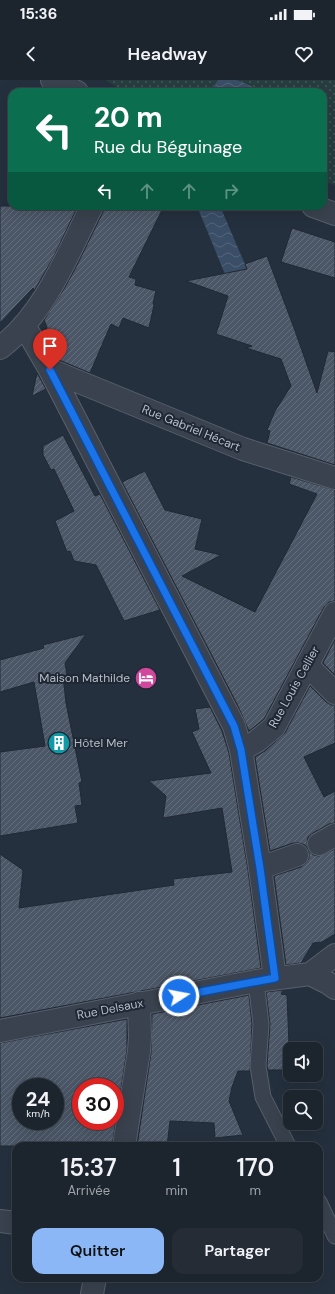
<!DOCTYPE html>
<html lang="fr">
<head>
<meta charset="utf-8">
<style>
  :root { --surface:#1c242e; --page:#252c36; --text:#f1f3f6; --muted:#a0a4aa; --line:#3a414a; --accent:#8cb7f7 }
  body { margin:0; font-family:"DM Sans",sans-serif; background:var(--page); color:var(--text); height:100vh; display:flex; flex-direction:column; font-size:15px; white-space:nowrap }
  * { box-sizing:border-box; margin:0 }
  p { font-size:13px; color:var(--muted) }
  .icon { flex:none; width:22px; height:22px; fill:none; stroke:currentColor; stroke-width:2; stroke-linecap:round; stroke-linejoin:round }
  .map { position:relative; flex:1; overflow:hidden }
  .details { position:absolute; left:12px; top:1062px; width:311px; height:140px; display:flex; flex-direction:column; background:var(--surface); border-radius:12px; box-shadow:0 4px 16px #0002,0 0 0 1px var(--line) }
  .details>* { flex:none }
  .hud { position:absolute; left:8px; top:8px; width:319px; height:122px; border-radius:12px; box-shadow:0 4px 16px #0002,0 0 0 1px var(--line); background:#0b6e4f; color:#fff; overflow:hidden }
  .buttons { position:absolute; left:283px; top:962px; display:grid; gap:8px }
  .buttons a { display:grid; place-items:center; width:40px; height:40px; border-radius:8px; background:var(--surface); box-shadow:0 4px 16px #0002,0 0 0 1px var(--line); font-size:20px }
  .speed { position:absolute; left:12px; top:998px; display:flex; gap:8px; font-size:20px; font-weight:700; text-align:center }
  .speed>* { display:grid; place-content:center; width:52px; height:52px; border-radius:50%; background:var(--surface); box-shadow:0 4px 16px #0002,0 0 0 1px var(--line); line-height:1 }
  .speed small { font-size:10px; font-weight:400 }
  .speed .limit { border:6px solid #d22; background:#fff; color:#111 }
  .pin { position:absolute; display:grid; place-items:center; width:34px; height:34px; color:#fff; margin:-41px -17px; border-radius:50% 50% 50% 0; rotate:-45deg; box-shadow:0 0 4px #0007 }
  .pin .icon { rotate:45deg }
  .me { position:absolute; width:44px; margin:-22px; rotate:79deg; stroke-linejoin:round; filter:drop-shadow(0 0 3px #0008) }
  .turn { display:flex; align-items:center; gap:14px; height:84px; padding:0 20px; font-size:18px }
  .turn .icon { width:52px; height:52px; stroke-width:2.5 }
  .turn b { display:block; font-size:28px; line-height:34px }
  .lanes { display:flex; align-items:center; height:38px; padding:0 20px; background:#0003; justify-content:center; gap:20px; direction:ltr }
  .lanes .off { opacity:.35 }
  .eta { display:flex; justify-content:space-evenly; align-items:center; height:68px; text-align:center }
  .eta b { font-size:24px; font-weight:600; line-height:28px }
  .action { display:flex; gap:8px; margin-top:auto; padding:8px 20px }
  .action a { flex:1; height:46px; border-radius:12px; background:var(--accent); color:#111; font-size:16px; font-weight:600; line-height:46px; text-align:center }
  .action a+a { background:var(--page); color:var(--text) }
  .status { display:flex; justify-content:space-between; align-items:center; height:28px; padding:0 20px; background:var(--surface); direction:ltr }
  .status svg { height:11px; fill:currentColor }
  header { display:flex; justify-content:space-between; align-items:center; height:52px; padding:0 20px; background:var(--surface); font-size:18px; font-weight:600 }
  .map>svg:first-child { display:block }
</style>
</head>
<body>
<div class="status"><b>15:36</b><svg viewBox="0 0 49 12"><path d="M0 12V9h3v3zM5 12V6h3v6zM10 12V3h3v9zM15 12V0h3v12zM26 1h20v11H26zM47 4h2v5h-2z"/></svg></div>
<header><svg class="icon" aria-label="back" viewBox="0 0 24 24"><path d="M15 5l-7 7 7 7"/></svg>Headway<svg class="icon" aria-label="heart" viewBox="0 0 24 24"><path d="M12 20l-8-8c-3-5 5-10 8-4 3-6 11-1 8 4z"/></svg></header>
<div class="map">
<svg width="335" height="1214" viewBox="0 0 335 1214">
  <defs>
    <pattern id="garden-dots" width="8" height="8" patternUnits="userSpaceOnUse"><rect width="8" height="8" fill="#273d3f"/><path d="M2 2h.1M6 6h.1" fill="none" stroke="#445759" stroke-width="1.8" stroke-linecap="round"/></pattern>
    <pattern id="water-waves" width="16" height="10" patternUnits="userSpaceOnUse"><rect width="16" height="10" fill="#3a4e67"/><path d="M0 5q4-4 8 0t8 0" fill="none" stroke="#54667b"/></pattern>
    <pattern id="building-hatch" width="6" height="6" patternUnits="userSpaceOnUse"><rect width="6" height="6" fill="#4b5767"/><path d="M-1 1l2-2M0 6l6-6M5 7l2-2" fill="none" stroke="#636d7b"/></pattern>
  </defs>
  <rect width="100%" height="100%" fill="#25303e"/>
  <!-- garden -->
  <path fill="url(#garden-dots)" d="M 105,0 L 335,0 L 335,105 L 323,101 L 323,12 L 126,12 Z"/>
  <!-- water -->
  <path fill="url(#water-waves)" d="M 218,0 L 237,0 L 257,9 L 255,12 L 211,12 Z
    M 197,126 L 220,126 L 244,182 L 273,259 L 254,265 Z"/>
  <!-- building -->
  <path fill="url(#building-hatch)" stroke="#202935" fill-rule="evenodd" d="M 0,126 L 78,126 L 53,178 L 34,211 L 33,208 L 0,243 Z
    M 104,126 L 164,126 L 129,197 L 136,199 L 135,205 L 156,211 L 153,223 L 154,225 L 149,248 L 123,238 L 119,248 L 111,244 L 90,293 L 59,280 L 45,256 L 47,247 L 44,240 L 64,209 L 75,189 L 103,132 Z
    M 292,148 L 335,162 L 335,198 L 281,182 Z
    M 267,176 L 294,248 L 317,313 L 328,271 L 335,272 L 335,385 L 267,363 L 270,351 L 267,350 L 275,331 L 291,306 L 281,279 L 246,268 L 252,266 L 216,254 L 228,216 L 186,201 L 247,189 L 245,184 Z
    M 37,293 L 46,309 L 32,316 Z
    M 63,355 L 95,416 L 100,414 L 160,530 L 124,541 L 96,485 L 74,481 L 70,471 L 67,472 L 55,441 L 74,431 L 54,389 L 51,390 L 43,375 L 43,366 Z
    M 145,391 L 165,430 L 202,439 L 195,469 L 221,475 L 182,496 L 255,532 L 317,414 L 289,404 L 291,397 L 335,410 L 335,521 L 329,522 L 324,527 L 264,639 L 249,651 L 237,624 L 122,402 Z
    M 86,554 L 65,583 L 67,595 L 63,596 L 66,623 L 82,702 L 79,703 L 82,725 L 75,726 L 78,743 L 0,756 L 0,672 L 45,666 L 34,602 L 0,612 L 0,580 L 44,568 L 43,565 Z
    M 335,559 L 335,595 L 323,583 Z
    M 310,606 L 326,622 L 331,625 L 335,625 L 335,663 L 304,677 L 324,717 L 335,711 L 335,743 L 329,744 L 313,753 L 308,757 L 307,763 L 308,769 L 305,765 L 299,763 L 293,763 L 270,771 L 255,677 L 265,671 L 285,653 Z
    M 210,627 L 222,651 L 229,673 L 248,790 L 261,888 L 0,938 L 0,774 L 23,790 L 19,828 L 174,805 L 173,799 L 232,792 L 222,728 L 163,738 L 166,716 L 149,701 L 211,693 L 192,652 L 199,649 L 195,629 Z
    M 335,769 L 335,854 L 322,862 L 313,863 L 301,883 L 286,885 L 274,796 L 301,787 L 306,783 L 309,778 L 309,771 L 313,775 L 319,776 Z
    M 283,910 L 281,914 L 287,915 L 290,990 L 268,990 L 267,986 L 270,944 L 266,912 Z
    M 249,915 L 252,944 L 250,991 L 238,991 L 232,1007 L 229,1021 L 243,1055 L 215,1058 L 214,1043 L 170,1041 L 167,1066 L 137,1066 L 151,973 L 152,934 Z
    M 127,939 L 127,970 L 112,1066 L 0,1066 L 0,963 ZM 21,1007 L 55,1007 L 55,1041 L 21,1041 ZM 81,1007 L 115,1007 L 115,1041 L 81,1041 Z"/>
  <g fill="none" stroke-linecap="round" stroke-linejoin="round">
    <!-- service casing -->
    <g stroke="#57606c" stroke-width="17">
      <path id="service" d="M 256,901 L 261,944 L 258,986 L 263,1017 L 288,1066
        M 319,1122 L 335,1156"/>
    </g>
    <!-- pedestrian casing -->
    <g stroke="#57606c" stroke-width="24">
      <path id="pedestrian" d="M 307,585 L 335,613
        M 319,764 L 335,755
        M 260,788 L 297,775"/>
    </g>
    <!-- minor casing -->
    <g stroke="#57606c" stroke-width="24">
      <path id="minor" d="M 52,0 L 77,12
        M 313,126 L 335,134
        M 24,245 L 50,290 L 234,646 L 241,670 L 260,788 L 275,898
        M 0,268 C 45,234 67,175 92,126
        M 50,290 L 243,369 L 335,398
        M 241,670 L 257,661 L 274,647 L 335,533
        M 310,894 L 335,875
        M 0,951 L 256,901 L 310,894 L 328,903 L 335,908
        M 124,1066 L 139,971 L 140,957 L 139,923
        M 0,1141 L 16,1143
        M 92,1214 L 95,1198"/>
    </g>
    <!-- service -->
    <use href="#service" stroke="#39424e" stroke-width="15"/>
    <!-- pedestrian -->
    <use href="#pedestrian" stroke="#39424e" stroke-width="22"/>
    <!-- minor -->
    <use href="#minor" stroke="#39424e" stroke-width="22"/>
  </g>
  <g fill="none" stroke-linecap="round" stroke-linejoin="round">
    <!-- route casing -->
    <g stroke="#114b97" stroke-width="10">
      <path id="route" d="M 50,290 L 234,646 L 241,670 L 260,788 L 275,898 L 179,916"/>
    </g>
    <!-- route -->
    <use href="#route" stroke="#1a73e8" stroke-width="7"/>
  </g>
  <!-- icons -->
  <defs>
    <g id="hotel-disc" transform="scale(1.15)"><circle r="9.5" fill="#d1479c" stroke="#1e2733"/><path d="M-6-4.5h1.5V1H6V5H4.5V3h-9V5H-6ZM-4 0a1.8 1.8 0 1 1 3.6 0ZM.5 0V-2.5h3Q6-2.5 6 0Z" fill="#fff"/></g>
    <g id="building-disc" transform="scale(1.15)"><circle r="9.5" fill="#0f9aa8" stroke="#1e2733"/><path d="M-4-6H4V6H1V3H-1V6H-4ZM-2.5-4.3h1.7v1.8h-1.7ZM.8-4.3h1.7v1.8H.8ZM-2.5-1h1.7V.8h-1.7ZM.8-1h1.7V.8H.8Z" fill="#fff"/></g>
  </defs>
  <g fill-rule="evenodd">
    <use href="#hotel-disc" x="146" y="598"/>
    <use href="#building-disc" x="59" y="663"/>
  </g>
  <g text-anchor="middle" stroke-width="4" stroke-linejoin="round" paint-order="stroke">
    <!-- street labels -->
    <g font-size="12" fill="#b5bdc9" stroke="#1e2733">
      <text transform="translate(191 348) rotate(22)" y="4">Rue Gabriel Hécart</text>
      <text transform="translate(294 607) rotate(-61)" y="4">Rue Louis Cellier</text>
      <text transform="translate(110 929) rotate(-11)" y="4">Rue Delsaux</text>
    </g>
    <!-- poi labels -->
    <g font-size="12" fill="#b5bdc9" stroke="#1e2733" text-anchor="end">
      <text x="130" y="602">Maison Mathilde</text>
      <text x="74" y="667" text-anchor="start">Hôtel Mer</text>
    </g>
  </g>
</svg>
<div class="buttons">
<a><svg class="icon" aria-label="sound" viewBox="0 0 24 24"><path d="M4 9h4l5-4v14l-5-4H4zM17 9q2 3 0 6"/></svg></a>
<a><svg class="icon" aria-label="search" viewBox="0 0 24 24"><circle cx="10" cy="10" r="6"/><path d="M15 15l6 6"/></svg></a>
</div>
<div class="speed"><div>24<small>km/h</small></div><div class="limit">30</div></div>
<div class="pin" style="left:50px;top:290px;background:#d93025"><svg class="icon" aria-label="arrive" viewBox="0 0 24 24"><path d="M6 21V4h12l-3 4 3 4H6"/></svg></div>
<svg class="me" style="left:179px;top:916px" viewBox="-20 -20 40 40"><circle r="17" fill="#1a73e8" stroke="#fff" stroke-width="3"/><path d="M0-11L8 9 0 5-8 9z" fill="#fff"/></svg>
<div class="hud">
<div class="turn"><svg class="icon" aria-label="left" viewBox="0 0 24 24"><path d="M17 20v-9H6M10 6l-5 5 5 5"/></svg><div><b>20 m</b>Rue du Béguinage</div></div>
<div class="lanes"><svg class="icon" aria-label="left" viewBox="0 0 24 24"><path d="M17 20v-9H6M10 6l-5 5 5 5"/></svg><svg class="icon off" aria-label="ahead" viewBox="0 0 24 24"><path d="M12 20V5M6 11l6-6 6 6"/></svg><svg class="icon off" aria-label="ahead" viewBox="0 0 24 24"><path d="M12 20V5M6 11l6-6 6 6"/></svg><svg class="icon off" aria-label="right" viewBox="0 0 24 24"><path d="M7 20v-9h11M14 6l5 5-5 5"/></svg></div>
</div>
<section class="details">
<div class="eta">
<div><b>15:37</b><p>Arrivée</p></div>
<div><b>1</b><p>min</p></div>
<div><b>170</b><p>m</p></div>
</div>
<div class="action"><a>Quitter</a><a>Partager</a></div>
</section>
</div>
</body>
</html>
